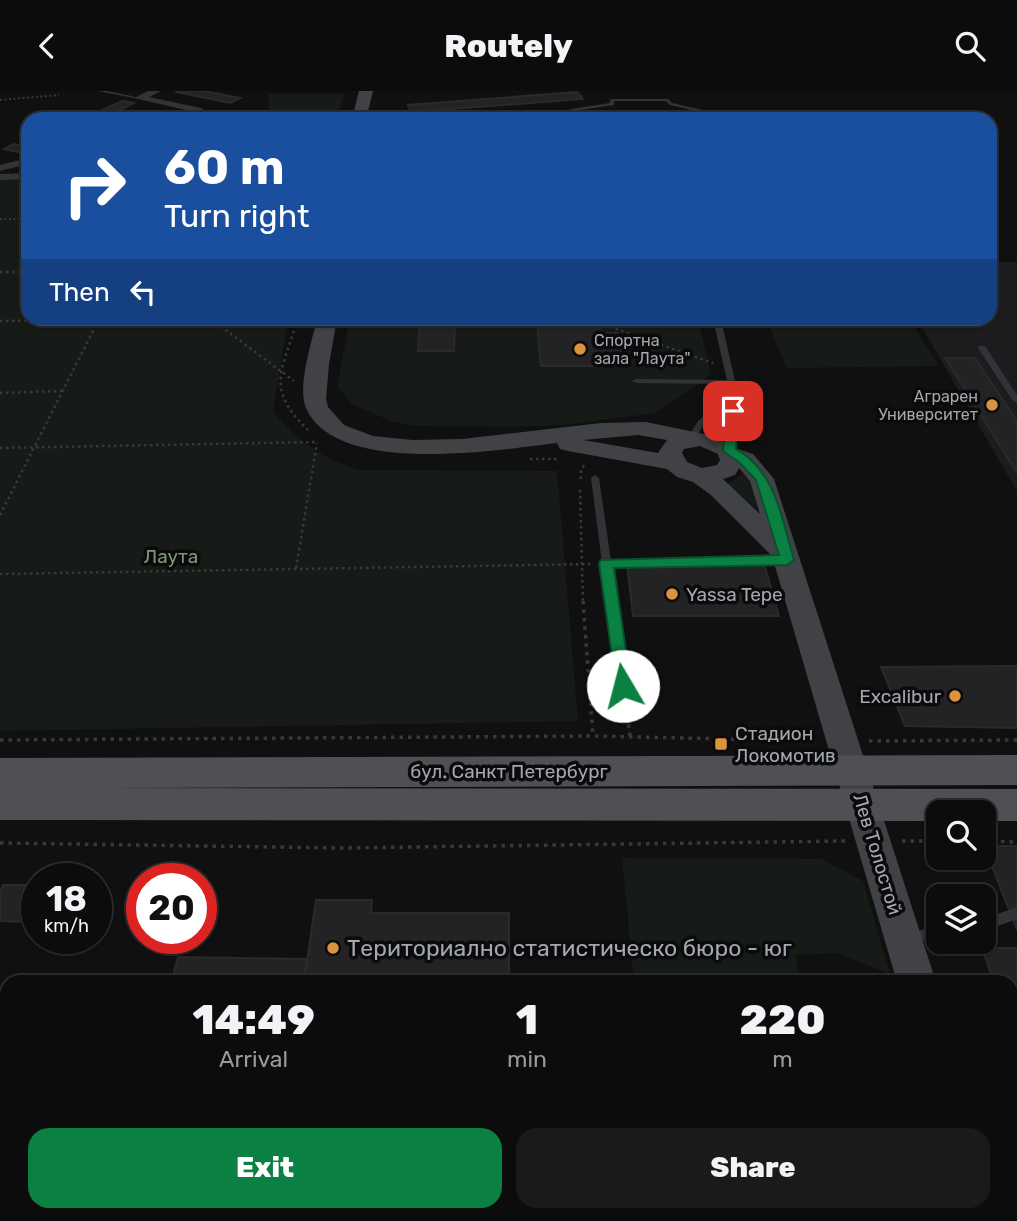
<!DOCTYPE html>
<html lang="en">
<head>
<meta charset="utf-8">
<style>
  :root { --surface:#0c0c0d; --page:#1a1a1b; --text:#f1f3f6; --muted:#9a9b9d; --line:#2c2c2e; --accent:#0b8043 }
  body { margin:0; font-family:Rubik,sans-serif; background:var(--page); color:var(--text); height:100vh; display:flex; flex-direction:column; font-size:26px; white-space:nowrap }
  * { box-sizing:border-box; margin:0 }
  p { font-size:23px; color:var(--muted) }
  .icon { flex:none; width:38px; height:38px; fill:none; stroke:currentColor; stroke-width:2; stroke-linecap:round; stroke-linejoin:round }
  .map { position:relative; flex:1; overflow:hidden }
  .sheet { position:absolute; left:0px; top:884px; width:1018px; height:247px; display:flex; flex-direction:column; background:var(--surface); border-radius:21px 21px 0 0; box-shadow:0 2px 5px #0004,0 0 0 2px var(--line) }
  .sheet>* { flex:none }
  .hud { position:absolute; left:21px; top:21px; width:976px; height:214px; border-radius:21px; box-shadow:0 2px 5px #0004,0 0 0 2px var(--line); background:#1a4fa0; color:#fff; overflow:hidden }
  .fabs { position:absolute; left:926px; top:709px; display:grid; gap:14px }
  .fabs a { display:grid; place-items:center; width:70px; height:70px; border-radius:14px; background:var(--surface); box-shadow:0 2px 5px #0004,0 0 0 2px var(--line); font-size:35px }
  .speed { position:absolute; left:21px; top:772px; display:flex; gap:14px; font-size:35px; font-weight:700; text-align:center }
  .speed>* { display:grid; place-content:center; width:91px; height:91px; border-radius:50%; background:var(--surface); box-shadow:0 2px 5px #0004,0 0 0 2px var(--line); line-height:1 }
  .speed small { font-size:18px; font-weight:400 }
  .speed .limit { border:10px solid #d22; background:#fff; color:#111 }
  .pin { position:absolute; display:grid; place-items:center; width:60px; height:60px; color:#fff; margin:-30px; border-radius:14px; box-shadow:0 4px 10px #0006 }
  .me { position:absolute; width:77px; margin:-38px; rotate:352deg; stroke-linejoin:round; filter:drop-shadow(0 0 5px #0008) }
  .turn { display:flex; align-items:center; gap:24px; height:147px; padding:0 28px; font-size:32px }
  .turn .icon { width:91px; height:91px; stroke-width:2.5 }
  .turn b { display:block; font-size:49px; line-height:60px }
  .then { display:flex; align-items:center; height:66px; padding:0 28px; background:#0003; gap:14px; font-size:26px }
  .eta { display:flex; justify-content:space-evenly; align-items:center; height:119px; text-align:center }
  .eta b { font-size:42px; font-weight:800; line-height:49px }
  .primary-button { display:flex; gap:14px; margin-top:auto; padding:14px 28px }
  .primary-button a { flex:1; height:80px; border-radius:21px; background:var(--accent); color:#fff; font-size:28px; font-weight:800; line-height:80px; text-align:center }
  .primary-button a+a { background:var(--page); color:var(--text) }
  header { display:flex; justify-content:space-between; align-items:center; height:91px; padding:0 28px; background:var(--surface); font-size:32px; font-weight:800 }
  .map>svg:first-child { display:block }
</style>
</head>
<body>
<header><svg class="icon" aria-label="back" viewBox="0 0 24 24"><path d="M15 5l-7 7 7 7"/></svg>Routely<svg class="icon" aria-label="search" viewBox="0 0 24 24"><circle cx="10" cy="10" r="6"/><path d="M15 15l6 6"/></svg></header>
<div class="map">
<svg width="1017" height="1130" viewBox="0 0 1017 1130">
  <rect width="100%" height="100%" fill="#101011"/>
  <!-- built -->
  <path fill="#1c1c1e" d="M 991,171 L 1017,171 L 1017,400 L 917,228 L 990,228 Z"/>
  <!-- green -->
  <path fill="#171b17" d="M 269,3 L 344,3 L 337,28 L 269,28 Z
    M 0,88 L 28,88 L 28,228 L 288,228 L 273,321 C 300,351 320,367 359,379 L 557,380 L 578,630 L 0,640 Z
    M 350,228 L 698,228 L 711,284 L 655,322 L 563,334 L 513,336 L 418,335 L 394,331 L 353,314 L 337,295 Z
    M 911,231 L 939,275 L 787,277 L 768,233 Z
    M 748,380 L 761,421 L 727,393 Z
    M 622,767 L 821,768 L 863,790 L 890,883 L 838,862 L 795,864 L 800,891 L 634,891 Z
    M 656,1124 L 954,1124 L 956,1130 L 657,1130 Z"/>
  <!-- building -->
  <path fill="#232325" stroke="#2a2a2d" stroke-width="2" d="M 179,0 L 204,0 L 240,7 L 230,12 L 177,1 Z
    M 577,1 L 583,8 L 411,21 L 408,14 Z
    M 122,10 L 134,12 L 112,23 L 100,20 Z
    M 14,53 L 28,56 L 28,63 L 4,58 Z
    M 420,228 L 455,228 L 454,260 L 418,260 Z
    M 537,231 L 600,231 L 601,242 L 619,242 L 623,275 L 541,275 Z
    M 945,267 L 975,267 L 1017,330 L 1017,382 Z
    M 627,473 L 764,473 L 779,525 L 633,525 Z
    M 1017,575 L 1017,637 L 905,635 L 881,576 Z
    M 984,755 L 1017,755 L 1017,839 Z
    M 3,794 L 37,794 L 37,810 L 29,831 L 0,830 L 0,802 Z
    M 316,809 L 372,809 L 371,822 L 509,822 L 509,891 L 304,891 Z
    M 982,857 L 1017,857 L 1017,891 L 994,891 Z
    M 178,866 L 307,868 L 303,891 L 171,891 Z"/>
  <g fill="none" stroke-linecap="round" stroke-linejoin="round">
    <!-- path-far2 -->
    <path stroke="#38393c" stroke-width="2" stroke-dasharray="2 2.5" stroke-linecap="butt" d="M 0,9 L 59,4
      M 0,128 L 28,128"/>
    <!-- path-far1 -->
    <path stroke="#38393c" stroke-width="2.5" stroke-dasharray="2.5 3.5" stroke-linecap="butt" d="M 0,181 L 28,181
      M 211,228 L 294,290
      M 297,228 C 285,277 262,295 308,339
      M 345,229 L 374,228
      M 0,230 L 99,228
      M 702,233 L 608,235 L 713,272
      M 0,302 L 63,300
      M 0,357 L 317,351
      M 530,368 L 557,368
      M 581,388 L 581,379 L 585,373
      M 580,399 L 583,512
      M 0,424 L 99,228
      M 296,477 L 317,352
      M 0,483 L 593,473"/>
    <!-- path -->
    <path stroke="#38393c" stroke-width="3.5" stroke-dasharray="3.5 5" stroke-linecap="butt" d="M 583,510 L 593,645
      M 625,608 L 630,645
      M 0,649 L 593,645 L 815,650
      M 869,650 L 1017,649
      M 902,750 L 938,750
      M 984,750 L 1017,751
      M 0,752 L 341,757 L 845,750"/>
    <!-- lane -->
    <path fill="#313336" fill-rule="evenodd" d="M 97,0 L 107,0 L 141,7 L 139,8 Z
      M 612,8 L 668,8 L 672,12 L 742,28 L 732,28 L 670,14 L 666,10 L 614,10 L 614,14 L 574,20 L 553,28 L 545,28 L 571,18 L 610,12 L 610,9 Z
      M 710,228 L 717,228 L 722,233 L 738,303 L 733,360 L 729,363 L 725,360 L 729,311 L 704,333 L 694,350 L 688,350 L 687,348 L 698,330 L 730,302 L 728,293 L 636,292 L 632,290 L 636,288 L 727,289 L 714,233 Z
      M 979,255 L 985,255 L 1017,304 L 1017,312 L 1013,310 L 978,257 Z
      M 595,384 L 599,387 L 611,470 L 787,466 L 792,469 L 787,472 L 612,476 L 628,595 L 627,598 L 619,598 L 618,595 L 591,387 Z
      M 1017,816 L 1017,828 L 984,840 L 984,828 Z
      M 938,836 L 938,848 L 909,852 L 904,850 L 902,846 L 904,842 Z
      M 548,1124 L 564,1124 L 564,1130 L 548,1130 Z"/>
    <!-- street -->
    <path fill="#313336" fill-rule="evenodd" d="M 148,0 L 161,0 L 149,6 L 201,17 L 215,28 L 203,28 L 194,21 L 134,7 Z
      M 28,67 L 28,73 L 0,80 L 0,74 Z
      M 28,82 L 28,88 L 0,89 L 0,83 Z"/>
    <!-- secondary -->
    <path fill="#404245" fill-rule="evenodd" d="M 359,0 L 373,0 L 366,28 L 352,28 Z
      M 317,228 L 337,228 L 329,273 L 326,308 L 328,316 L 344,334 L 373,345 L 413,349 L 462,348 L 601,332 L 646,331 L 728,348 L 738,358 L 753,363 L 774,388 L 936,891 L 897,891 L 772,465 L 711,404 L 693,391 L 677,386 L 667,378 L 568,360 L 560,358 L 557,352 C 498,359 336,386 306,317 C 297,296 312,250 317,228 ZM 638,344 L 667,349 L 658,362 L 583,349 ZM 700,355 L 718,363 L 720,369 L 717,374 L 702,377 L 687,371 L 682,362 L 684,358 ZM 739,377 L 750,390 L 760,423 L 723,388 L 735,384 Z
      M 1012,1123 L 1014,1130 L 968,1130 L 966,1124 Z"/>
    <!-- primary -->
    <path fill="#4e5054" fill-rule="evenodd" d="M 1017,664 L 1017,694 L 104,697 L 1017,698 L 1017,730 L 984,730 L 984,721 L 938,721 L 938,730 L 0,729 L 0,667 Z"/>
  </g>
  <!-- route -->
  <path fill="#0b8043" stroke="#07532c" stroke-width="2" d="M 733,316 L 739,320 L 736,358 C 776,380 782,429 794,469 L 787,474 L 614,477 L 631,595 L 629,600 L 617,600 L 599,472 L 601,469 L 779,464 L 756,389 L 739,371 L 723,360 L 727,320 Z"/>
  <!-- markers -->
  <g fill="#db933e" stroke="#0b0b0c" stroke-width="2.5">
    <circle cx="580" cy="258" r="7"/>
    <circle cx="992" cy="314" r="7"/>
    <circle cx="672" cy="503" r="7"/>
    <circle cx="955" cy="605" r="7"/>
    <rect x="714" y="646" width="14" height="14" rx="3.5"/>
    <circle cx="333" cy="857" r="7"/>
  </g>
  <g text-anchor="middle" stroke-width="7" stroke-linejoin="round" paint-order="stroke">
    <!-- far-poi labels -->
    <g font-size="16" fill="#a3a8b0" stroke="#0b0b0c" text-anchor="start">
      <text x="594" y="255">Спортна<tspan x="594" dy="18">зала "Лаута"</tspan></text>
      <text x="978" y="311" text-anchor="end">Аграрен<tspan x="978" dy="18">Университет</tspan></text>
    </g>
    <!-- park labels -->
    <g font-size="19" fill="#7d997c" stroke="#0b0b0c">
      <text x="171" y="472">Лаута</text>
    </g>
    <!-- poi labels -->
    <g font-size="19" fill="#a3a8b0" stroke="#0b0b0c" text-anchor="start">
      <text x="686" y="510">Yassa Tepe</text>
      <text x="941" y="612" text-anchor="end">Excalibur</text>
      <text x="735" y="649">Стадион<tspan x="735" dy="22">Локомотив</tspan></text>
    </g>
    <!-- street labels -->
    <g font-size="19" fill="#a3a8b0" stroke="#0b0b0c">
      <text x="509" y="687">бул. Санкт Петербург</text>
      <text transform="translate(878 763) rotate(73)" y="7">Лев Толостой</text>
    </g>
    <!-- near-poi labels -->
    <g font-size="23" fill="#a3a8b0" stroke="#0b0b0c" text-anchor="start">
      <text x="347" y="865">Териториално статистическо бюро - юг</text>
    </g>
  </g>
</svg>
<div class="fabs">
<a><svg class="icon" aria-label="search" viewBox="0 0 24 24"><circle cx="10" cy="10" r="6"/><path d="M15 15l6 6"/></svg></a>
<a><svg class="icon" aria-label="layers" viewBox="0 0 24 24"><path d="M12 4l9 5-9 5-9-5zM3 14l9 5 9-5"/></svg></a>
</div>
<div class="speed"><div>18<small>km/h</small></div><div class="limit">20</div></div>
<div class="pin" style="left:733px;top:320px;background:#d93025"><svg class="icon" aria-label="arrive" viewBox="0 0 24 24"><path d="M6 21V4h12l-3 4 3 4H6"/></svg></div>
<svg class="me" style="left:623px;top:595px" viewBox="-20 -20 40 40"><circle r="19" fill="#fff"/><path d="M0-13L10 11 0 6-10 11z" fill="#0b8043"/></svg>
<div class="hud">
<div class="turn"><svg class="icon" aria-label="right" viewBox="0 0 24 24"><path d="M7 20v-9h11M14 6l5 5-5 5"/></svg><div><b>60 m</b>Turn right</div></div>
<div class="then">Then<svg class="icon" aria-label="left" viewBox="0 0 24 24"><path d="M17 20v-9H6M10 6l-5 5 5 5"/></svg></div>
</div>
<section class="sheet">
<div class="eta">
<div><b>14:49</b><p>Arrival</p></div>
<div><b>1</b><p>min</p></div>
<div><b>220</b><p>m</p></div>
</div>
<div class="primary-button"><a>Exit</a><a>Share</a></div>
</section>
</div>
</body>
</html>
